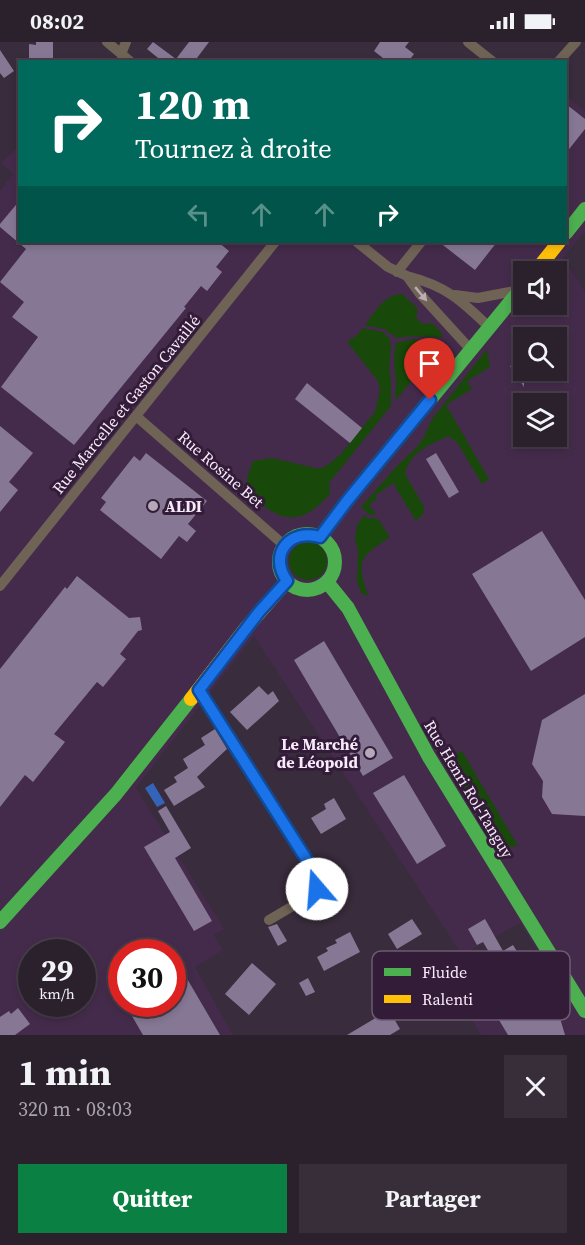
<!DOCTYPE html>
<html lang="fr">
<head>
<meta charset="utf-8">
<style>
  :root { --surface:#2b212d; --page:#372e39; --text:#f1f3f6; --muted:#a6a3aa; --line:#473e49; --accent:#0b8043 }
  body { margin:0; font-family:"Source Serif 4",serif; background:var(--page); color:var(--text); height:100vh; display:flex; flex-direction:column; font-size:22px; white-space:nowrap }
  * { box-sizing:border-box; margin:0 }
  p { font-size:20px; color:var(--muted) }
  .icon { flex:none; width:33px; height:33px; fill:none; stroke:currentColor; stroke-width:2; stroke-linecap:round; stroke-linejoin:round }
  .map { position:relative; height:993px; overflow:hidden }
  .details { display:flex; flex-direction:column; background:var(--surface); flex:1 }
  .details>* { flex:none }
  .guide { position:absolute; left:18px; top:18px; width:549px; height:183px; border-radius:0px; box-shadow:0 3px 9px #0003,0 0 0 2px var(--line); background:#00695c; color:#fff; overflow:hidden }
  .controls { position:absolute; left:513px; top:219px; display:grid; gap:12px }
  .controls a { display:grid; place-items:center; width:54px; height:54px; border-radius:0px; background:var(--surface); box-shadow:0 3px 9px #0003,0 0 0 2px var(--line); font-size:30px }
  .speed { position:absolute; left:18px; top:897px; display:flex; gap:12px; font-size:30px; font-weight:700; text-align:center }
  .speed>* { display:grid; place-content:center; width:78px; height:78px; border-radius:50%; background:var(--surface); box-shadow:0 3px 9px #0003,0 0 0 2px var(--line); line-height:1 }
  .speed small { font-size:15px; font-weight:400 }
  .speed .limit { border:9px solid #d22; background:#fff; color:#111 }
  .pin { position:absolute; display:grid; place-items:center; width:51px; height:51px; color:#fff; margin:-62px -26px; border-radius:50% 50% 50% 0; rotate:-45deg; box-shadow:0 0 6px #0007 }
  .pin .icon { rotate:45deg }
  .me { position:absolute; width:66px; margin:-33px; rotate:342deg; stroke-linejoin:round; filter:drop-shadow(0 0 4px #0008) }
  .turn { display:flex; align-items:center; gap:21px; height:126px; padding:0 18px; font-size:27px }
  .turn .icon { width:78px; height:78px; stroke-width:2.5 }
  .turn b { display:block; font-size:42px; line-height:51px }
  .lanes { display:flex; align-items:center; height:57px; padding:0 18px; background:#0003; justify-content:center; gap:30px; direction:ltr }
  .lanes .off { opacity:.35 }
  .round { display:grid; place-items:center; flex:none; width:63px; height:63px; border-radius:0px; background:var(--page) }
  .summary { display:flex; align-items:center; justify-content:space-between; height:102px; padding:0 18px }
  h1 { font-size:36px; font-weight:700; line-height:45px }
  .action { display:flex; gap:12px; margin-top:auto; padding:12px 18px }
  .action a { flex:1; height:69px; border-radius:0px; background:var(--accent); color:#fff; font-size:24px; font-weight:700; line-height:69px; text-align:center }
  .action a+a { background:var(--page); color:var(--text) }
  .status { display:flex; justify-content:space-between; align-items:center; height:42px; padding:0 30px; background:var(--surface); direction:ltr }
  .status svg { height:16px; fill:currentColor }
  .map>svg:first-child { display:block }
</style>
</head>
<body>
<div class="status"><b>08:02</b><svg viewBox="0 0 49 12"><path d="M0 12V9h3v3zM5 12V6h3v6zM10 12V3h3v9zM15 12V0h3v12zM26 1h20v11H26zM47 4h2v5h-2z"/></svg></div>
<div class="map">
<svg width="585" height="993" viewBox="0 0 585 993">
  <rect width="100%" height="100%" fill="#392c3c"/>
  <!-- built -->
  <path fill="#442b4b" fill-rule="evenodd" d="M 566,54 L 585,69 L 585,189 L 563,216 L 585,250 L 585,993 L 481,993 L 463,964 L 541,915 L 520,881 L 462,913 L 254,594 L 136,746 L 224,887 L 214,893 L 223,908 L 195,925 L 233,993 L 0,993 L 0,149 L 13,132 L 1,121 L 19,104 L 20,200 L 566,200 ZM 524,230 L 556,230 L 556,262 L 524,262 ZM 524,296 L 556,296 L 556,328 L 524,328 ZM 524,362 L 556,362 L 556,394 L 524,394 ZM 32,910 L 82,910 L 82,962 L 32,962 ZM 122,910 L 172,910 L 172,962 L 122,962 Z"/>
  <!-- green -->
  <path fill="#18490a" d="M 402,252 L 418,267 L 416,275 L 422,282 L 432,281 L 440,289 L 443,295 C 424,296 416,292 397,296 L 384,287 L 365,283 C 375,270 384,253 402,252 Z
    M 363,286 L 383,290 L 389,296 L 391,303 L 389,326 L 391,338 L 391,364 L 329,441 L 330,452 C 296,489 280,477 245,451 L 248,433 L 253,419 L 272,416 L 320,427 L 329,422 L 340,413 L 375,370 L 380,348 L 378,339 L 348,301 L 350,297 L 355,295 Z
    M 413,297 L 442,301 L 396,358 C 394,351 397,345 396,338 C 394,324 393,315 396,301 Z
    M 487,307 L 490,325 L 467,339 L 472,347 L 446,363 L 489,437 L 482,442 L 457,400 L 448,394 C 429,403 410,410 405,432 L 424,465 L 424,471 L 416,479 L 393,441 L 376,453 L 377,457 L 369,462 L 376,473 L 370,473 L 361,465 L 397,424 L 417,405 L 424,395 L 432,377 Z
    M 364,473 L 368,476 L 378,477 L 390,495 C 359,516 356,518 368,554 L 361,551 L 357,539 L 358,509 L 355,497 L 357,483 Z
    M289 519a19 19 0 1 1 38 0a19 19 0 1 1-38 0Z
    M 462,709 L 469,721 L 518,804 L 503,805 L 493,799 L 448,721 L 452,714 Z"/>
  <!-- water -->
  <path fill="#3464b9" d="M 153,741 L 165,761 L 157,765 L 145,746 Z"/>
  <!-- building -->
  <path fill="#867895" d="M 36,0 L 53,0 L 53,20 L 29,17 L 29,2 L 36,3 Z
    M 153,0 L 176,17 L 189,0 L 209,0 L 194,20 L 163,20 L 147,7 Z
    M 380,0 L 409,0 L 405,5 L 414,12 L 408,20 L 388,20 L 374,9 Z
    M 0,8 L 14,29 L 4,36 L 0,31 Z
    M 566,62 L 585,77 L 585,87 L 566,111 Z
    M 20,158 L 20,200 L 218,200 L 229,209 L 216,225 L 222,230 L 207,249 L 201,244 L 184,265 L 186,266 L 74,403 L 1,345 L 38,295 L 12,275 L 24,260 L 0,240 L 26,207 L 0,185 L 0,182 Z
    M 439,200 L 497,200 L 475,228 Z
    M 524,316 L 524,328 L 544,328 L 524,341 L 524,345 L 510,324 Z
    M 307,341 L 362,386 L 350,401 L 295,357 Z
    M 0,384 L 33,411 L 9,440 L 18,448 L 0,470 Z
    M 146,411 L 207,459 L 188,482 L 196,489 L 187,500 L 179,494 L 161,517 L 100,468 L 106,460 L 101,456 L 134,414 L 140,419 Z
    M 436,411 L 459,450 L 449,456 L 426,417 Z
    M 542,489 L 585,558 L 585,595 L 531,629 L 472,532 Z
    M 77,534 L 129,576 L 140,575 L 142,588 L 138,589 L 120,612 L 126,617 L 103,645 L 97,640 L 54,692 L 65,700 L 33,740 L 25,733 L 0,765 L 0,627 L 65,545 L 67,547 Z
    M 324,599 L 393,716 L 363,734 L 294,618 Z
    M 259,644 L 268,653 L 273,649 L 279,659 L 247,688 L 230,670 Z
    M 585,652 L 585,774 L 552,772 L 542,755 L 543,739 L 532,722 L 542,678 Z
    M 215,687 L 227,707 L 197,735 L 205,745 L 174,764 L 164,748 L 177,740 L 174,735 L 188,726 L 183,717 L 205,703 L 201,696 Z
    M 404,733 L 446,804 L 417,822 L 373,751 Z
    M 334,756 L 346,777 L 321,792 L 311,776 L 326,767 L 324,762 Z
    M 166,764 L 191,806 L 175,816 L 212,879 L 194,889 L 144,805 L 170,790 L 158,769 Z
    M 412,877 L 422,892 L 397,907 L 388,892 Z
    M 485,877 L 503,909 L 513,903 L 520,914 L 499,927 L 483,900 L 477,903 L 468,887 Z
    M 277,882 L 287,899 L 278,904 L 268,885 Z
    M 350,890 L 360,910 L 324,929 L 317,915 L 328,909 L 326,906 L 337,901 L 335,898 Z
    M 172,911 L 220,993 L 143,993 L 125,962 L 172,962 Z
    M 252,921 L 276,942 L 249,973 L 225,952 Z
    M 529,933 L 547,963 L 560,976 L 565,993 L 508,993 L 487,958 Z
    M 308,936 L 315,950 L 306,954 L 299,941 Z
    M 18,966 L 30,982 L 15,993 L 0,993 L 0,975 L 9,969 L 11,972 Z
    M 389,968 L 400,987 L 390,993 L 347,993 Z"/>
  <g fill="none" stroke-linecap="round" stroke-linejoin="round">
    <!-- street -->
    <path stroke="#6f6355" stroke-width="10" d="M 107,0 L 131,20
      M 468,0 L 493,20
      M 121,12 L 126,0
      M 558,20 L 576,0
      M 357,200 L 388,225 L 407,234
      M 397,230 L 421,200
      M 455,253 L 478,256 L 520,248
      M 471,308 L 420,252 L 407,234 C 446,244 461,258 489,285
      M 136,374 L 285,504
      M 0,544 L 275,200
      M 199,648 L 317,834 L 317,847 L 315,851 L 269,878"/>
    <!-- fast -->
    <path stroke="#4caf50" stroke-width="14" d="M 566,191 L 585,167
      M279 520a28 28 0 1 1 56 0a28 28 0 1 1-56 0Z
      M 320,495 L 347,459 L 524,243
      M 327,540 L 348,566 L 429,715 L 585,969
      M 0,880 L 116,752 L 191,657"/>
    <!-- slow -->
    <path stroke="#ffc107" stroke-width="14" d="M 535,230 L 559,200
      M 191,657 L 246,586 L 287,539"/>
  </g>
  <!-- one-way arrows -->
  <defs><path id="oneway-solid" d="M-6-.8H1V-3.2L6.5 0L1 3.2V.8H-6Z" transform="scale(1.5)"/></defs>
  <use fill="#bbadb1" href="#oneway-solid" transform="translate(421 252) rotate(50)"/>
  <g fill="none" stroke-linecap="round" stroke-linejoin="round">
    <!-- route casing -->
    <g stroke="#114b97" stroke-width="15">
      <path id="route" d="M 317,847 L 317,834 L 199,648 L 259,570 L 287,539 C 268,512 290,486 320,495 L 347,459 L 430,358"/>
    </g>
    <!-- route -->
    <use href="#route" stroke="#1a73e8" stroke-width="10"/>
  </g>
  <!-- markers -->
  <g fill="#b6a8b9" stroke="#331c38" stroke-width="2">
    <circle cx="153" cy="464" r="6"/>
    <circle cx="370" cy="711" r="6"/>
  </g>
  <g text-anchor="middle" stroke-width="6" stroke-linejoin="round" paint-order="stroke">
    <!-- street labels -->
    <g font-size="16" fill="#f9eafc" stroke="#331c38">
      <text transform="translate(126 362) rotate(-51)" y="6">Rue Marcelle et Gaston Cavaillé</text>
      <text transform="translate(221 427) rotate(41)" y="6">Rue Rosine Bet</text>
      <text transform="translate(469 747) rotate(59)" y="6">Rue Henri Rol-Tanguy</text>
    </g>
    <!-- poi labels -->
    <g font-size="16" font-weight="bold" fill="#f9eafc" stroke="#331c38" text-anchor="start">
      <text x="165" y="470">ALDI</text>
      <text x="358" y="708" text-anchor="end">Le Marché<tspan x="358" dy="18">de Léopold</tspan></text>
    </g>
  </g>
  <!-- legend -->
  <rect x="372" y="909" width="198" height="69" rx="9" fill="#331c38" stroke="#6e5a73" stroke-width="1.5"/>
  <rect x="384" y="926" width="27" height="8" fill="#4caf50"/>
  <rect x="384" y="953" width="27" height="8" fill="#ffc107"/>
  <g font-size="16" fill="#f9eafc">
    <text x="422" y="936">Fluide</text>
    <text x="422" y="963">Ralenti</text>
  </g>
</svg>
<div class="controls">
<a><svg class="icon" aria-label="sound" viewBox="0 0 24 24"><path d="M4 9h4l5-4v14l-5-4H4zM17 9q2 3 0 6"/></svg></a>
<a><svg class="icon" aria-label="search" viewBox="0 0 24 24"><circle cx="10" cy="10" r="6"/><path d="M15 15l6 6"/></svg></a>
<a><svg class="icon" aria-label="layers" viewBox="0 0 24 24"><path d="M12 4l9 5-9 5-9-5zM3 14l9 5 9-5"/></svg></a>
</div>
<div class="speed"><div>29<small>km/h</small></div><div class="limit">30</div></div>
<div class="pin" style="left:430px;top:358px;background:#d93025"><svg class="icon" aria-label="arrive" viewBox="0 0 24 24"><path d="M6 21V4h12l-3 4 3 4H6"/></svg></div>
<svg class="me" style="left:317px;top:847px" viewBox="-20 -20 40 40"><circle r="19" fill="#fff"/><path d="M0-13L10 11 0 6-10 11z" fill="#1a73e8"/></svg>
<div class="guide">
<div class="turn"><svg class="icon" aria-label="right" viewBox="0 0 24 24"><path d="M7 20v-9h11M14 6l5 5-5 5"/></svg><div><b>120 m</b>Tournez à droite</div></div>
<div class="lanes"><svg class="icon off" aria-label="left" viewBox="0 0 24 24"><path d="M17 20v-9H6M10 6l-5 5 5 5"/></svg><svg class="icon off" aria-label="ahead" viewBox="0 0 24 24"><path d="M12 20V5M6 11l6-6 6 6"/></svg><svg class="icon off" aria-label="ahead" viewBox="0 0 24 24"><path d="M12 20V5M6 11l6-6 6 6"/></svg><svg class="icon" aria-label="right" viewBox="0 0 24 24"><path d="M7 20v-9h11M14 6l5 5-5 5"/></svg></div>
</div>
</div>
<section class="details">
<div class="summary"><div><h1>1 min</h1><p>320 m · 08:03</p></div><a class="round"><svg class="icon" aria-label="close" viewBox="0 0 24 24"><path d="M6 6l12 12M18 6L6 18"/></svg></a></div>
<div class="action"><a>Quitter</a><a>Partager</a></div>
</section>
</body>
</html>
